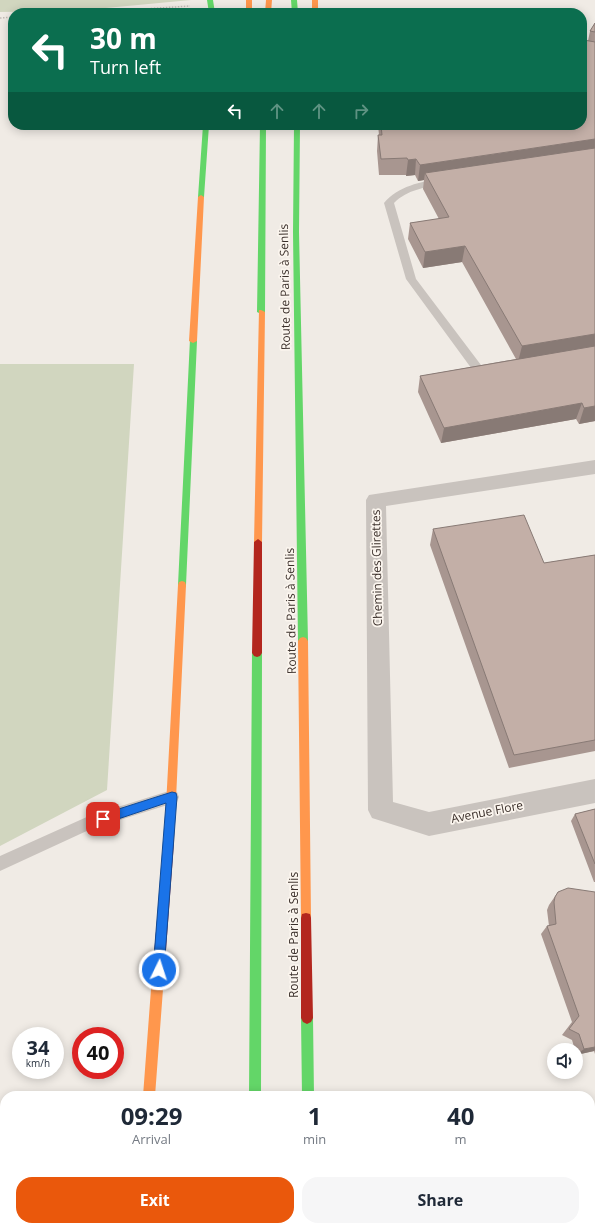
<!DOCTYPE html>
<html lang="en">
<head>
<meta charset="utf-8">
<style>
  :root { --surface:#fff; --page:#f6f6f7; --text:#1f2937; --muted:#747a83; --accent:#ea580c }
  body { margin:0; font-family:"Open Sans",sans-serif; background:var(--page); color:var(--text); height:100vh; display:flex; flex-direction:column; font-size:15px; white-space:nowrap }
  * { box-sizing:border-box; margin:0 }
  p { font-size:13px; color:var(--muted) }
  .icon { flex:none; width:22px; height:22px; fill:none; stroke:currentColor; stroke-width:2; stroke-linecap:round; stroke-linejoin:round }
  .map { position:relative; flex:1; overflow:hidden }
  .sheet { position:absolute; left:0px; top:1091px; width:595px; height:140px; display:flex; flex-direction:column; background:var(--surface); border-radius:16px 16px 0 0; box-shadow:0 2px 10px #0003 }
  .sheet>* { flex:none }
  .hud { position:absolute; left:8px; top:8px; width:579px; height:122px; border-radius:16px; box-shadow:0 2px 10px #0003; background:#0b6e4f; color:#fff; overflow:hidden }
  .controls { position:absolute; left:547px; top:1043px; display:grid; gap:8px }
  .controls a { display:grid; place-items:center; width:36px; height:36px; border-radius:50%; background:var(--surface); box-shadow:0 2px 10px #0003; font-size:20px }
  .speed { position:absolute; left:12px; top:1027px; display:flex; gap:8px; font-size:20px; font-weight:700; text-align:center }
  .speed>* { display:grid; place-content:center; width:52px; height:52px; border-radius:50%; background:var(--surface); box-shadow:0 2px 10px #0003; line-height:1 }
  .speed small { font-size:10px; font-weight:400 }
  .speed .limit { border:6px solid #d22; background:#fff; color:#111 }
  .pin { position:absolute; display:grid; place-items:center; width:34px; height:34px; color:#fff; margin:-17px; border-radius:8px; box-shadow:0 2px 6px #0006 }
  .me { position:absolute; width:44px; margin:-22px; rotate:4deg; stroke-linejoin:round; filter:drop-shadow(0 0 3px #0008) }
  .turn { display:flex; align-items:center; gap:14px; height:84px; padding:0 16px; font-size:18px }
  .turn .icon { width:52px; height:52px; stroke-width:2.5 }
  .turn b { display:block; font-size:28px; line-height:34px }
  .lanes { display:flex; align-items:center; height:38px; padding:0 16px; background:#0003; justify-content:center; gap:20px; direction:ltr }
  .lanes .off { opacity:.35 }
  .eta { display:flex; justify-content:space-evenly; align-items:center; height:68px; text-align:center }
  .eta b { font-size:24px; font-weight:700; line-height:28px }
  .primary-button { display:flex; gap:8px; margin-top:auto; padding:8px 16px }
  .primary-button a { flex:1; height:46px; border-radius:16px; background:var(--accent); color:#fff; font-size:16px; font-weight:700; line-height:46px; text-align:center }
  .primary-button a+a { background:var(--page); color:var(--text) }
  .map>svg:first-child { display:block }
</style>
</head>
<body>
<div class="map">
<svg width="595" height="1231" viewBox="0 0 595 1231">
  <rect width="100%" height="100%" fill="#f0ebe5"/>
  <!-- green -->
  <path fill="#d1d6bf" d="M 0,0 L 191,0 L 74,11 L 0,12 Z
    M 0,364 L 134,364 L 107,790 L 0,846 Z"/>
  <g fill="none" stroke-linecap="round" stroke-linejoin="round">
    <!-- path -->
    <path stroke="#c2bbb6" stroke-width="1.5" stroke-dasharray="1.5 1.5" stroke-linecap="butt" d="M 82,13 L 190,6
      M 0,18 L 13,17"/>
    <!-- lane -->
    <path fill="#c9c3be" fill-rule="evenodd" d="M 441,178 L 444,179 L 445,181 L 444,183 C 425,188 408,189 394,203 L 416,279 L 484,369 L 493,369 L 494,372 L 493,375 L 481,377 L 477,376 L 406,279 L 384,203 C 398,186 421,182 441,178 Z
      M 172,790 L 177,792 L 179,797 L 177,802 L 91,829 L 0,871 L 0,856 L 89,816 Z"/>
    <!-- street -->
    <path fill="#c9c3be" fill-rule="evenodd" d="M 595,460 L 595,474 L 386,506 L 393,802 L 429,812 L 595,779 L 595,803 L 429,836 L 372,818 L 368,810 L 366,500 L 369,495 Z"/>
    <!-- fast -->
    <path fill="#63d668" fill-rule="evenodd" d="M 207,0 L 213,0 L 215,13 L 209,13 Z
      M 291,0 L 297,0 L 298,13 L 292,13 Z
      M 203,125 L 209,125 L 204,197 L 201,199 L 198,197 Z
      M 260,125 L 266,125 L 265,312 L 261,314 L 257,312 Z
      M 294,125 L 300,125 L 299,232 L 308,641 L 306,644 L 303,645 L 300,644 L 298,641 L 293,232 Z
      M 190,339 L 196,339 L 197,341 L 186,585 L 185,588 L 179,588 L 178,585 Z
      M 257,649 L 260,650 L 262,653 L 261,1096 L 249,1096 L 252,653 L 254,650 Z
      M 307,1012 L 311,1014 L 313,1018 L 314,1096 L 302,1096 L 301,1018 L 303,1014 Z
      M 133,1226 L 145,1226 L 144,1231 L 132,1231 Z
      M 247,1226 L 259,1226 L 259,1231 L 247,1231 Z"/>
    <!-- slow -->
    <path fill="#ff974d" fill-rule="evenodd" d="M 246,0 L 252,0 L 252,13 L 246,13 Z
      M 266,0 L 272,0 L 271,13 L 265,13 Z
      M 312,0 L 318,0 L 318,13 L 312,13 Z
      M 201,195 L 204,197 L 197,341 L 193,343 L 189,341 L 198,197 Z
      M 259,310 L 261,310 L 265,312 L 262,542 L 258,545 L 254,542 Z
      M 182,581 L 185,582 L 186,585 L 174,842 L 173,846 L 169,847 L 165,846 L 164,842 L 178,585 L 179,582 Z
      M 303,637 L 306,638 L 308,641 L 311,918 L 310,922 L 306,923 L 302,922 L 301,918 L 298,641 L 300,638 Z
      M 158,970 L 162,972 L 164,976 L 155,1096 L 143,1096 L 152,976 L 154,972 Z"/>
    <!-- jam -->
    <path fill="#b3261e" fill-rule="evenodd" d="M 258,539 L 262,542 L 262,653 L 260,656 L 257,657 L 254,656 L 252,653 L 254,542 Z
      M 169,837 L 173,838 L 174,842 L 164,976 L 162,980 L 158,982 L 154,980 L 152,976 L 164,842 L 165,838 Z
      M 306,913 L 310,914 L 311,918 L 313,1018 L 311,1022 L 307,1024 L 303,1022 L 301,1018 L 301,918 L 302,914 Z
      M 303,1226 L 315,1226 L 316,1231 L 304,1231 Z"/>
  </g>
  <!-- wall -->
  <path fill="#a89690" d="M 595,23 L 595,421 L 579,424 L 576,419 L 441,443 L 418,392 L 420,376 L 516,359 L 462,262 L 423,268 L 408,239 L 410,223 L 439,219 L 423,189 L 424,180 L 418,181 L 415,175 L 406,176 L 406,175 L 379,175 L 377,151 L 378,135 L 379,135 L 378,125 L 582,125 L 588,41 L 590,31 Z
    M 433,529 L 544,563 L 595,555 L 595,751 L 509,768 L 430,545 Z
    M 595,809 L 595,882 L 594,882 L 571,821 L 575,814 Z
    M 558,892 L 595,892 L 595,1054 L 594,1051 L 576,1055 L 576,1050 L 575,1050 L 572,1040 L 562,1035 L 572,1022 L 541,934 L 547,926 L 549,926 L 547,910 L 549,905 Z"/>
  <!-- shaded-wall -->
  <path fill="#887a75" d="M 595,139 L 595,154 L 425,173 L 424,180 L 418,181 L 420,165 Z
    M 416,159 L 415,175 L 406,176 L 408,160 Z
    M 465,246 L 462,262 L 423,268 L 425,252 Z
    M 595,334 L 595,349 L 518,362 L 522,346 Z
    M 582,403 L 576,419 L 441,443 L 444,428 Z
    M 595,406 L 595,421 L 579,424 L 584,408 Z
    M 595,1047 L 595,1050 L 594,1051 L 576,1055 L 584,1049 Z"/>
  <!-- building -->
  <path fill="#c3afa7" stroke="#887a75" d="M 595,23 L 595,32 L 590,31 Z
    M 584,40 L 595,42 L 595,139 L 420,165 L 416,159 L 408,160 L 407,158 L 381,159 L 378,135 L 382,135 L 381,125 L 582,125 L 582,44 Z
    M 595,148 L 595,334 L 522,346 L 465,246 L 425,252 L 410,223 L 449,217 L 425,173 Z
    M 595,346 L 595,406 L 584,408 L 582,403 L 444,428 L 420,376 Z
    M 524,515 L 544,563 L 595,555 L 595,740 L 514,755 L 433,529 Z
    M 595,809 L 595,864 L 575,814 Z
    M 568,888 L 595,892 L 595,1047 L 584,1049 L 579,1034 L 569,1029 L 579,1016 L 547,926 L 556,924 L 554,902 L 555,897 L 558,892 Z"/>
  <!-- route -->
  <path fill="#1a73e8" stroke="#114b97" d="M 172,792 L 176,793 L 177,797 L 164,970 L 163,974 L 159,976 L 155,974 L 153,970 L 166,803 L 103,824 L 99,822 L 97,819 L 99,815 L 103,814 Z"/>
  <g text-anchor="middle" stroke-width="3.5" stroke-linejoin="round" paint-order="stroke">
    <!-- street labels -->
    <g font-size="12" fill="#3b302b" stroke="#fbf5ee">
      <text transform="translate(285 287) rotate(-91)" y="4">Route de Paris à Senlis</text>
      <text transform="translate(377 568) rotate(-91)" y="4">Chemin des Glirettes</text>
      <text transform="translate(291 611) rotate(-91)" y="4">Route de Paris à Senlis</text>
      <text transform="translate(487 812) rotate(-11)" y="4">Avenue Flore</text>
      <text transform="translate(294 935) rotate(-90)" y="4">Route de Paris à Senlis</text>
    </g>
  </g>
</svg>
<div class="controls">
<a><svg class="icon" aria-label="sound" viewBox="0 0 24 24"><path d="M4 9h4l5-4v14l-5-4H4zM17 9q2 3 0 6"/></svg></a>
</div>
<div class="speed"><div>34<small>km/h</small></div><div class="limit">40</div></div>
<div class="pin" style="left:103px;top:819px;background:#d93025"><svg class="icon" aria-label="arrive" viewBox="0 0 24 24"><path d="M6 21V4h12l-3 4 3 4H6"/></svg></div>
<svg class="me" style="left:159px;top:970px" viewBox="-20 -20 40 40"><circle r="17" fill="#1a73e8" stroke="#fff" stroke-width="3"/><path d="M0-11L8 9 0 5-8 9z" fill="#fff"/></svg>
<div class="hud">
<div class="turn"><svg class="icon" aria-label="left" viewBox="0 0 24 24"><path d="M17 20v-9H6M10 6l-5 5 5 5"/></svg><div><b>30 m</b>Turn left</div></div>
<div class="lanes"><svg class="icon" aria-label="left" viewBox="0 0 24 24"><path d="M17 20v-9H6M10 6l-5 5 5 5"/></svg><svg class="icon off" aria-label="ahead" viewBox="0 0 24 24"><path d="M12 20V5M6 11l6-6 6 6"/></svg><svg class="icon off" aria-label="ahead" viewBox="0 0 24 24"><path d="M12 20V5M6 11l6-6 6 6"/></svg><svg class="icon off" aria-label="right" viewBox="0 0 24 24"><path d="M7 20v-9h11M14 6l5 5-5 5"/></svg></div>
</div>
<section class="sheet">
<div class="eta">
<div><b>09:29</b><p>Arrival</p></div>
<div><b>1</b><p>min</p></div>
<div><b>40</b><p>m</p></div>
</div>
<div class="primary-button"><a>Exit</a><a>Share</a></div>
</section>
</div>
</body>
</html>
